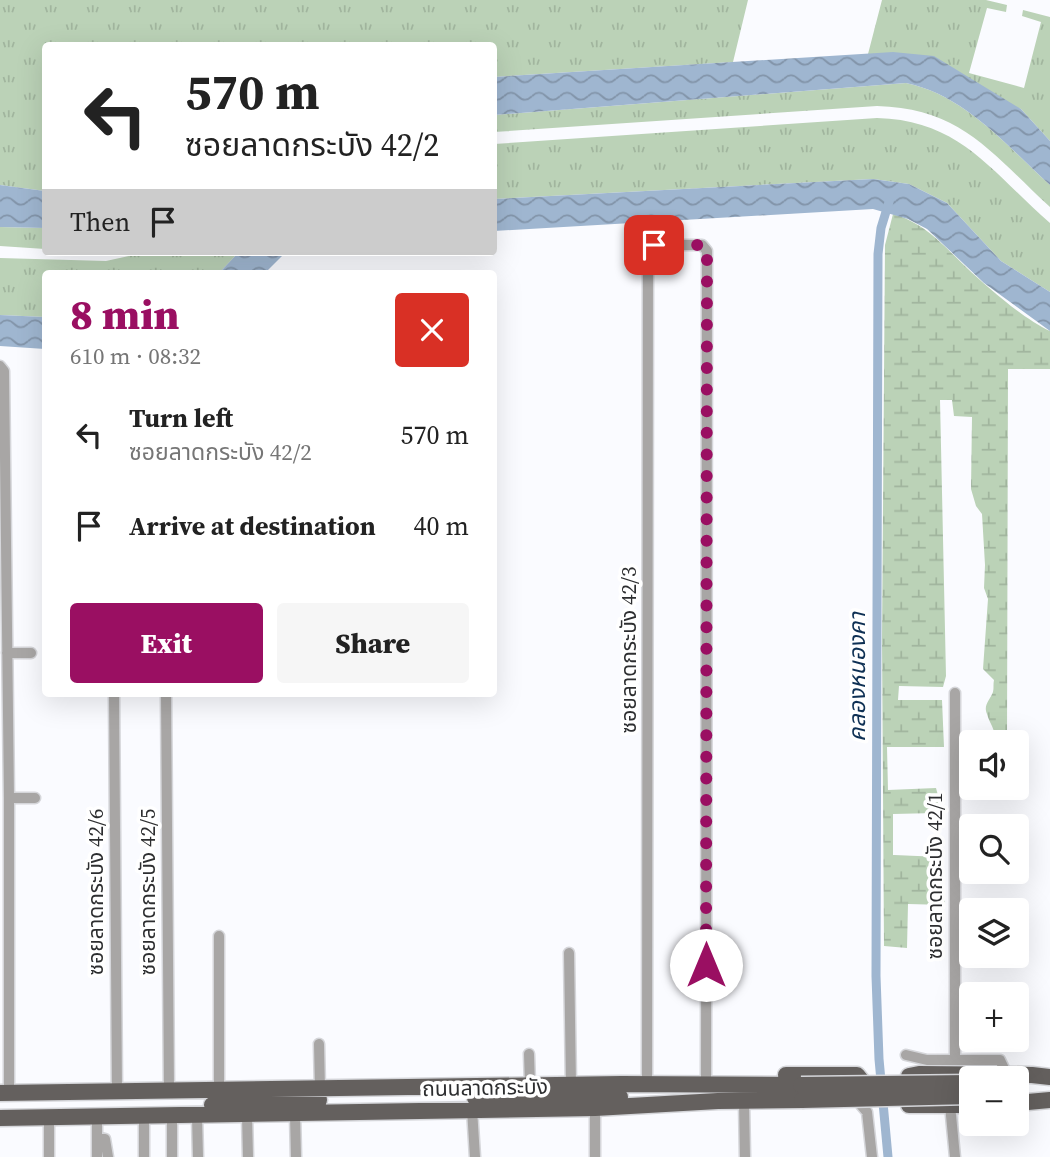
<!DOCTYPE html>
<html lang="en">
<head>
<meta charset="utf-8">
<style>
  :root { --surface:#fff; --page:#f6f6f6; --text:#222; --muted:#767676; --accent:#9a0f62 }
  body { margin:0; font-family:"Source Serif 4","Noto Sans Thai",serif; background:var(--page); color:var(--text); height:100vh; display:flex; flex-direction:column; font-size:26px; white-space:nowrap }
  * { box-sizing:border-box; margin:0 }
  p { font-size:23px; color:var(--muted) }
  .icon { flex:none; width:38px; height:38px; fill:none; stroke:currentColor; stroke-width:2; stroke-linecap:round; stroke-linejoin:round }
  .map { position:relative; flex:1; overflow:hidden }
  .side { position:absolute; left:42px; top:270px; width:455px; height:427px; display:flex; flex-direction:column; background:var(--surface); border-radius:7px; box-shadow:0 7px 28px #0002 }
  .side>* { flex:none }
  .guide { position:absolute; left:42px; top:42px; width:455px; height:214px; border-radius:7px; box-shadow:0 7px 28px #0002; background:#fff; color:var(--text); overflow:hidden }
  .buttons { position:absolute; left:959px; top:730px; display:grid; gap:14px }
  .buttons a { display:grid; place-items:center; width:70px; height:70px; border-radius:7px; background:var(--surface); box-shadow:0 7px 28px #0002; font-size:35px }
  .pin { position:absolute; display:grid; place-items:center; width:60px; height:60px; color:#fff; margin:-30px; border-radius:14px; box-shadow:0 4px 10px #0006 }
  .me { position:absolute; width:77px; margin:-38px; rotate:0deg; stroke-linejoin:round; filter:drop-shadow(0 0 5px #0008) }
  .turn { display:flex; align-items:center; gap:24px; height:147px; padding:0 28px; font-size:32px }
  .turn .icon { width:91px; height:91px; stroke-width:2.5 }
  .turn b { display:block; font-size:49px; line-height:60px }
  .then { display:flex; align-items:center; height:66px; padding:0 28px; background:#0003; gap:14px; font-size:26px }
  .round { display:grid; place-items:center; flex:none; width:74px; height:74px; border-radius:7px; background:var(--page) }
  .overview { display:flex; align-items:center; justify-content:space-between; height:119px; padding:0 28px }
  h1 { font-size:42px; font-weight:800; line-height:52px; color:var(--accent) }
  .action { display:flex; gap:14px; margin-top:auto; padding:14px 28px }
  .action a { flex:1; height:80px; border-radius:7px; background:var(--accent); color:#fff; font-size:28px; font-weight:800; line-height:80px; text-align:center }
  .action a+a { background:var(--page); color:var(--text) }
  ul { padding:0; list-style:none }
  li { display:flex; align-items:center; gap:21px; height:91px; padding:0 28px }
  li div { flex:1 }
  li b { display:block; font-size:26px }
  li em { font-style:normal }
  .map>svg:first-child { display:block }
</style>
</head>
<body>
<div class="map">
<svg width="1050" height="1157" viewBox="0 0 1050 1157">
  <defs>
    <pattern id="grass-tufts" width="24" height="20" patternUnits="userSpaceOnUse" patternTransform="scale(1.75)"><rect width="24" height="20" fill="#bbd2b7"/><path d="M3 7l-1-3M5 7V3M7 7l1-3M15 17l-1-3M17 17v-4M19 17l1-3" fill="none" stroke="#a1b59e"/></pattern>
    <pattern id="wetland-marsh" width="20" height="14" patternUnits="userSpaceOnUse" patternTransform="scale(1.75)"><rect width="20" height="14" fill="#bbd2b7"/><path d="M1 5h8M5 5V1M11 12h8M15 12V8" fill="none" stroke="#a1b59e"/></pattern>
    <pattern id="water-waves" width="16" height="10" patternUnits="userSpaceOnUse" patternTransform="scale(1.75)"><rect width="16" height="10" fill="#9fb6d0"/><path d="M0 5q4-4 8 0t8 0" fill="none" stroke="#8294a9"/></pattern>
  </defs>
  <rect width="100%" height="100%" fill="#fafbff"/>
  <!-- grass -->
  <path fill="url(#grass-tufts)" d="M 0,0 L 748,0 L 733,62 L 494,77 L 494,46 L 46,46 L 45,191 L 0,185 Z
    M 882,0 L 986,0 L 1007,5 L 1006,12 L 987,8 L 969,73 L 1024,88 L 1041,22 L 1022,16 L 1023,10 L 1050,17 L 1050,141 L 1021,109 L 868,54 Z
    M 906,83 C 965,95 1008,147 1050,185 L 1050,207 C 993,155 962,108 877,106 L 494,132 L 494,115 Z
    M 877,118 C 961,120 992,173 1050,223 L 1050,292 L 1001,261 L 947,203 L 909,184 L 873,179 L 494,199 L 494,144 Z
    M 0,227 L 45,228 L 45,249 L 0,246 Z
    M 147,252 L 239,252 L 219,273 L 46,273 L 45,317 L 0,315 L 0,258 L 106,261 Z"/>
  <!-- wetland -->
  <path fill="url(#wetland-marsh)" d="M 893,214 C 925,223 944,246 967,268 C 988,288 1024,319 1050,331 L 1050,369 L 1008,369 L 1007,742 L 995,742 C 996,729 990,725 987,714 C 983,705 990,700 993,692 C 994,688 993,684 994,680 L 983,669 L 988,599 L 984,588 L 985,565 L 982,514 L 976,506 L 971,489 L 972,417 L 954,416 L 952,400 L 940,400 L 946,676 L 943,687 L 899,686 L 898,700 L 942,700 L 944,747 L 887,747 L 888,790 L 936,788 L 945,822 L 943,827 L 936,813 L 893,814 L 893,855 L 942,857 L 945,905 L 908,904 L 907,948 L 884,946 L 882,641 L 885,245 Z"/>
  <!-- water -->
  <path fill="url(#water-waves)" d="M 893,52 L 934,56 L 1021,109 L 1050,141 L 1050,185 C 1008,147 965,95 906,83 L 494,115 L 494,77 Z
    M 873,179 L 909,184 L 947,203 L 1001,261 L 1050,292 L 1050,331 L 984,283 L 927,229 L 908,219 L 873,209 L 494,231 L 494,199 Z
    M 0,185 L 45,191 L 45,228 L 0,227 Z
    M 239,252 L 286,252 L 265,273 L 219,273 Z
    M 0,315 L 45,317 L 45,349 L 0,346 Z"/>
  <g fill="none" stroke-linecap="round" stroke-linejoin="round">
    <!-- canal -->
    <path stroke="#9fb6d0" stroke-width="9" d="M 888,1157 L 879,1059 L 876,976 L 878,254 L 881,228 L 889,202"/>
    <!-- street casing -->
    <g stroke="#d5d6da" stroke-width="13">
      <path id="street" d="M 0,366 L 4,371 L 9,798 L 9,1093
        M 7,653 L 31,653
        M 114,693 L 117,1092
        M 166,693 L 169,1091
        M 955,693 L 955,1059
        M 9,798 L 35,798
        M 219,936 L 219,1090
        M 569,953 L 571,1085
        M 319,1044 L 320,1090
        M 529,1054 L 530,1085
        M 906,1055 L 927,1060 L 1000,1060 L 1007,1075
        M 647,1084 L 648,248 L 654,245 L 702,245 L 707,251 L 706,1084
        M 744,1101 L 745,1157
        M 861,1105 L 867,1112 L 872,1157
        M 950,1105 L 955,1157
        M 472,1109 L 475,1157
        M 295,1114 L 296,1157
        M 247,1115 L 248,1157
        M 197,1116 L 198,1157
        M 97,1117 L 97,1157
        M 49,1118 L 49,1157
        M 97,1137 L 105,1139 L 108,1157
        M 144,1157 L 144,1117
        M 172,1157 L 172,1116
        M 595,1157 L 595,1108"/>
    </g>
    <!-- primary casing -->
    <g stroke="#d5d6da" stroke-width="19">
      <path id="primary" d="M 786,1075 L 857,1075 L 861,1080 L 861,1095
        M 0,1093 L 621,1084 L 801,1085
        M 475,1098 L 620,1097
        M 1017,1103 L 1050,1100
        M 212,1105 L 319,1100
        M 971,1105 L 909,1105 L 909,1076 L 919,1074 L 1032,1075 L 1050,1077
        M 0,1118 L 595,1108 L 718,1101 L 802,1100"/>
    </g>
    <!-- street -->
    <use href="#street" stroke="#a8a6a5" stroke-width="10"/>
    <!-- primary -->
    <use href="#primary" stroke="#64605e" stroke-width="16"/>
    <!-- primary-bridge casing -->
    <g stroke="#d5d6da" stroke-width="19" stroke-linecap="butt">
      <path id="primary-bridge" d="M 801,1085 L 971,1083
        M 802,1100 L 971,1096"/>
    </g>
    <!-- primary-bridge -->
    <use href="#primary-bridge" stroke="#64605e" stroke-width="16"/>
  </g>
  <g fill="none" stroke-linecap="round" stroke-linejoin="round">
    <!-- route -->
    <path stroke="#9a0f62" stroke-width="12" stroke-dasharray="0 21.6" d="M 654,245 L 702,245 L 707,251 L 706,965"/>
  </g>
  <g text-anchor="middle" stroke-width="7" stroke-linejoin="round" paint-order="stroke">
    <!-- street labels -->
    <g font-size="21" fill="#2d2e30" stroke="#fff">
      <text transform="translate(629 650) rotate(-90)" y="7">ซอยลาดกระบัง 42/3</text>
      <text transform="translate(935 876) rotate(-90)" y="7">ซอยลาดกระบัง 42/1</text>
      <text transform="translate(96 892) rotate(-90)" y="7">ซอยลาดกระบัง 42/6</text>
      <text transform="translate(148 892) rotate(-90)" y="7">ซอยลาดกระบัง 42/5</text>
      <text transform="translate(485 1088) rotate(-1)" y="7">ถนนลาดกระบัง</text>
    </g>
    <!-- water labels -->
    <g font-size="23" font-style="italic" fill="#0e3054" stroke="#fff">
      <text transform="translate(857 677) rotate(-90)" y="8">คลองหนองคา</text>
    </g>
  </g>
</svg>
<div class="buttons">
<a><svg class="icon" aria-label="sound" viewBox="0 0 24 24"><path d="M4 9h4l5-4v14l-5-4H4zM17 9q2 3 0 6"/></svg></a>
<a><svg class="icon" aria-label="search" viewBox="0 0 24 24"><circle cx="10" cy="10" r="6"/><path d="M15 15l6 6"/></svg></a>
<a><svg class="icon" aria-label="layers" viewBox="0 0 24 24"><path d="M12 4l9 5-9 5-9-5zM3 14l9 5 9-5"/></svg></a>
<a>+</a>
<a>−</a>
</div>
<div class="pin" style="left:654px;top:245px;background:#d93025"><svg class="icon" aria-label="arrive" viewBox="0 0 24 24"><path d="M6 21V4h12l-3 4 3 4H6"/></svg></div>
<svg class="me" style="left:706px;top:965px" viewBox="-20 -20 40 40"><circle r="19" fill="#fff"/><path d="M0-13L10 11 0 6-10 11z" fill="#9a0f62"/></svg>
<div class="guide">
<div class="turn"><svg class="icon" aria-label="left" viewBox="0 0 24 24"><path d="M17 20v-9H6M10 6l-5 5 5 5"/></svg><div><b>570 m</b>ซอยลาดกระบัง 42/2</div></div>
<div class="then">Then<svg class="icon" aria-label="arrive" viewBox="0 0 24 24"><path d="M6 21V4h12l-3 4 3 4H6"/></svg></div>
</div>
<section class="side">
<div class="overview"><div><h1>8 min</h1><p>610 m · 08:32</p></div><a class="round" style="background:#d93025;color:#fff"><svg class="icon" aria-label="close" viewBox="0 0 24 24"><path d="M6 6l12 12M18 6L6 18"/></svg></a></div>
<ul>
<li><svg class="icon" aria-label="left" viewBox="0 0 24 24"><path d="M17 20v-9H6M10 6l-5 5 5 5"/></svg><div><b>Turn left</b><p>ซอยลาดกระบัง 42/2</p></div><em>570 m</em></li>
<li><svg class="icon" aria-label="arrive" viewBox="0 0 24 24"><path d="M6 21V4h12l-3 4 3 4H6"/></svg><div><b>Arrive at destination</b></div><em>40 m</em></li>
</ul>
<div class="action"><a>Exit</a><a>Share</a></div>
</section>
</div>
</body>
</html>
